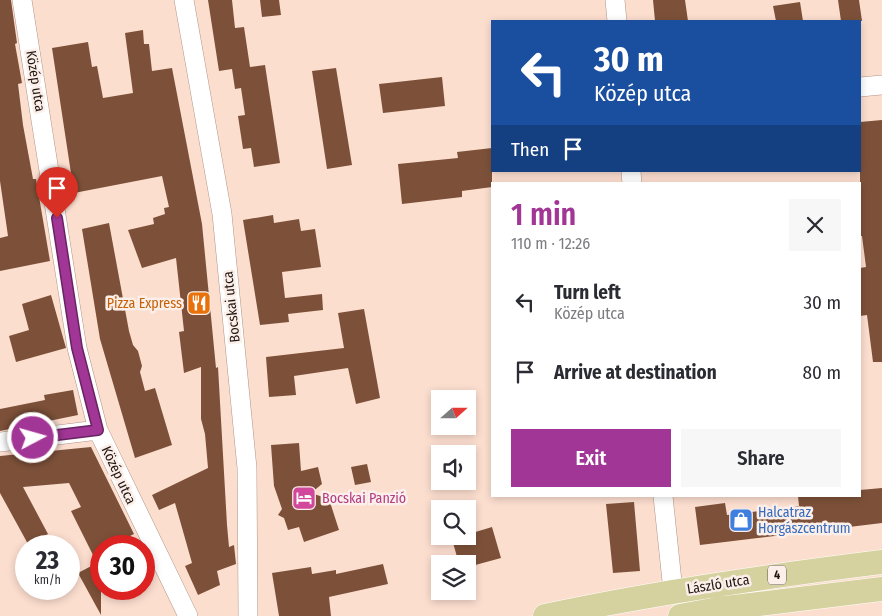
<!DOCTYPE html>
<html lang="en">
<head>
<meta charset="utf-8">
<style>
  :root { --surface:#fff; --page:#f7f7f7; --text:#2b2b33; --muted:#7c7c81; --accent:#a23696 }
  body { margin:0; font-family:"Fira Sans Condensed",sans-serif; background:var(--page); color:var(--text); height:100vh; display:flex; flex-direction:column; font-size:19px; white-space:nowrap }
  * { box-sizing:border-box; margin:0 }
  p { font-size:16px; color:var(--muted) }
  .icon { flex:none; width:28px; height:28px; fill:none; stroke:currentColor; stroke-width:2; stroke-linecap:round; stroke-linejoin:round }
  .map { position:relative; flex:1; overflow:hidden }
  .details { position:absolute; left:491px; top:182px; width:370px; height:315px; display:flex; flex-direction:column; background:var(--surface); border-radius:0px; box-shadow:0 2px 8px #0003 }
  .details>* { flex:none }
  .guide { position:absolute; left:491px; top:20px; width:370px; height:152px; border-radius:0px; box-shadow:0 2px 8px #0003; background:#1a4fa0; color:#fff; overflow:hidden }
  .needle { width:32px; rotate:69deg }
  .buttons { position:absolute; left:431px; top:390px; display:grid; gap:10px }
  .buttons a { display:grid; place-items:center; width:45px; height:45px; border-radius:0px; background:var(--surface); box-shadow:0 2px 8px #0003; font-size:25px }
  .speed { position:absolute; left:15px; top:535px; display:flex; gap:10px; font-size:25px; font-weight:700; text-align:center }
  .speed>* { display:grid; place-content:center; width:65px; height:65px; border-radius:50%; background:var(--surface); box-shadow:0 2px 8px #0003; line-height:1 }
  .speed small { font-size:12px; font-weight:400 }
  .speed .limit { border:8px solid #d22; background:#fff; color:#111 }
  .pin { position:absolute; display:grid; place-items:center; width:42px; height:42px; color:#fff; margin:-51px -21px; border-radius:50% 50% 50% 0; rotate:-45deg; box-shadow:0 0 5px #0007 }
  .pin .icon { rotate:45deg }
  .me { position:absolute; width:55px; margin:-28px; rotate:84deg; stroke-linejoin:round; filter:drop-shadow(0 0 4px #0008) }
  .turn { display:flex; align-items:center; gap:18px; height:105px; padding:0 20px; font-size:22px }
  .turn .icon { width:65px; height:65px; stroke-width:2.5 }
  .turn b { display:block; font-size:35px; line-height:42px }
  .then { display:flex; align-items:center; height:48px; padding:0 20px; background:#0003; gap:10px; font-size:19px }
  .round { display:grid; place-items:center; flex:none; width:52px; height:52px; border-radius:0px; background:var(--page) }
  .headline { display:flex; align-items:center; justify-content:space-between; height:85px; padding:0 20px }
  h1 { font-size:30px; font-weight:600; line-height:38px; color:var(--accent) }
  .primary-button { display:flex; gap:10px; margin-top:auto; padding:10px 20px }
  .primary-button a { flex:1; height:58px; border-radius:0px; background:var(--accent); color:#fff; font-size:20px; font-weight:600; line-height:58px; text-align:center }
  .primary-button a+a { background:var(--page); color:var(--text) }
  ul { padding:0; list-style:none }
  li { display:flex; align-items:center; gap:15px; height:70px; padding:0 20px }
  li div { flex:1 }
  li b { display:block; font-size:19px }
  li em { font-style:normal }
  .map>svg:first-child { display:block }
</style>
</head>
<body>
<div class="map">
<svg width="882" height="616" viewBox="0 0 882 616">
  <rect width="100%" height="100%" fill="#fcdecf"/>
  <!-- building -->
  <path fill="#7d5139" d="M 0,0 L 11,0 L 17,43 L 15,44 L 22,83 L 18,84 L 23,125 L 33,179 L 36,179 L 50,261 L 0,271 L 0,238 L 8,236 L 0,181 Z
    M 208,0 L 232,0 L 235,28 L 244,27 L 250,67 L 265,65 L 280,163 L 254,167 L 251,148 L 243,149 L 238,116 L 245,115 L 241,88 L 235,89 L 232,69 L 219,71 Z
    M 260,0 L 279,0 L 281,15 L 262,17 Z
    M 653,0 L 685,0 L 688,21 L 655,21 Z
    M 838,0 L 859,0 L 862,21 L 841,21 Z
    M 800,2 L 803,21 L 776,21 L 773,6 Z
    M 143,30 L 144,44 L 149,44 L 152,71 L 172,68 L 202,224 L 216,368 L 218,367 L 227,525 L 229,547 L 234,545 L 236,564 L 217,571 L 220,585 L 198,595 L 185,566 L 192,563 L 175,503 L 159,510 L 152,495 L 208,468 L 205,434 L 201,419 L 201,367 L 184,373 L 179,332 L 184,331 L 176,258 L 142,268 L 128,230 L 154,224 L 153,218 L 165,214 L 164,208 L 169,207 L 162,176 L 74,193 L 52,48 L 88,42 L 92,67 L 97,66 L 103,98 L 133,93 L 125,33 Z
    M 336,68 L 352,165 L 327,169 L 312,71 Z
    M 442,77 L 445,106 L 383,113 L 379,84 Z
    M 882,120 L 882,362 L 873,362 L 867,315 L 860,316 L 860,268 L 866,267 L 862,236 L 860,236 L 860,122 Z
    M 492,148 L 492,187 L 462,191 L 462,197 L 402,204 L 398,164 L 458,158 L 457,152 Z
    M 273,215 L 274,223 L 299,219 L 301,231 L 315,229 L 321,267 L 282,272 L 285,298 L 322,294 L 323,310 L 288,314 L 289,322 L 260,325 L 243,220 Z
    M 109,223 L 129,331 L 133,345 L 138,351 L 142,366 L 140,372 L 145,391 L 155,388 L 172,445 L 135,458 L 100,339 L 82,229 Z
    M 51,295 L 66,348 L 16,362 L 9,336 L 29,330 L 22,304 Z
    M 364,309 L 380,398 L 356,404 L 348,368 L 294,376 L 296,395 L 269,397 L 266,357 L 344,348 L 338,313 Z
    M 73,390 L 78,415 L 0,431 L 0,409 L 45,400 L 44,395 Z
    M 299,443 L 301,471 L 318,467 L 322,484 L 311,493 L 329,499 L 339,530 L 304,542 L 299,527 L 288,530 L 284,518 L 278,515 L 282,509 L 274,486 L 271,445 Z
    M 91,447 L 134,534 L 130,536 L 135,546 L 101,546 L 101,615 L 78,573 L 97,563 L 71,511 L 81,507 L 69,483 L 23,487 L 48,534 L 28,544 L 0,493 L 0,456 Z
    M 367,464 L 371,482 L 355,485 L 351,467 Z
    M 882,488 L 882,523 L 700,545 L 695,507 L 725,503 L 727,515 L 799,506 L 798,496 L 860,496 L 860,490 Z
    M 634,502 L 640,571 L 613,573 L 606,504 Z
    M 492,527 L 501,558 L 468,567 L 468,564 L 459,564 L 452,539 Z
    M 383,564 L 388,584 L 329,597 L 331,616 L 279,616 L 272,573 L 311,567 L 312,574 L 336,570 L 336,574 Z"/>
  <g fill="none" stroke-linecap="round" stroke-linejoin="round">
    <!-- minor casing -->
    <g stroke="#b09486" stroke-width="20">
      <path id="minor" d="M 22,0 L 77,348 L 98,430 L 188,616
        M 184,0 L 222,214 L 247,468 L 248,616
        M 615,0 L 617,21
        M 860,87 L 882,85
        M 631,171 L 632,184
        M 0,442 L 98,430
        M 663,496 L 673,591"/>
    </g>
    <!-- major casing -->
    <g stroke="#fff" stroke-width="25">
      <path id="major" d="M 545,616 C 656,592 769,576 882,562
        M 680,616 L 718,609 L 882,589"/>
    </g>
    <!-- minor -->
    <use href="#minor" stroke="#fff" stroke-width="19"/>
    <!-- major -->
    <use href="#major" stroke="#d5d29f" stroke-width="24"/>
  </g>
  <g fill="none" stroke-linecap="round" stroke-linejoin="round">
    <!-- route casing -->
    <g stroke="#692362" stroke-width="12">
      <path id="route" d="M 33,438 L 98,430 L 77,348 L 57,218"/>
    </g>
    <!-- route -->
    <use href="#route" stroke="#a23696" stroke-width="9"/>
  </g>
  <!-- icons -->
  <defs>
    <g id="restaurant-square" transform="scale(1.25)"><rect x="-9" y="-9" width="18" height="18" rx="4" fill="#e8710a" stroke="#fcefe9"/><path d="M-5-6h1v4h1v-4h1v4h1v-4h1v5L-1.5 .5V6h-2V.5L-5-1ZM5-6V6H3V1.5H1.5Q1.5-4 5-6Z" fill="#fff"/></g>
    <g id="hotel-square" transform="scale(1.25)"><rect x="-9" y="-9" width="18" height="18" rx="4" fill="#d1479c" stroke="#fcefe9"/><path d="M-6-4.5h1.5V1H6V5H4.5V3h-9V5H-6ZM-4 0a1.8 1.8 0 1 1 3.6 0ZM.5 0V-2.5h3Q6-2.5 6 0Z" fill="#fff"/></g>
    <g id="shop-square" transform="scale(1.25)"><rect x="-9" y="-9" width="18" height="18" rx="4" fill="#3f7fe0" stroke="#fcefe9"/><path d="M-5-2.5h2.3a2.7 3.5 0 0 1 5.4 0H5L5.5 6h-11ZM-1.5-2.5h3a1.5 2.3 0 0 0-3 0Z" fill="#fff"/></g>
  </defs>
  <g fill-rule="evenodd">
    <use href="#restaurant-square" x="199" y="303"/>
    <use href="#hotel-square" x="304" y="498"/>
    <use href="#shop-square" x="741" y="520"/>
  </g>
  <g text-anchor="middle" stroke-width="5" stroke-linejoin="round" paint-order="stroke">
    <!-- shield labels -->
    <rect fill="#fcefe9" stroke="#625752" stroke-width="1" x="768" y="565.5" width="18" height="19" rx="4"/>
    <g font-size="12" font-weight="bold" fill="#201611">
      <text x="777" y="579">4</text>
    </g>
    <!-- street labels -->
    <g font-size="14" fill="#201611" stroke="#fcefe9">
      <text transform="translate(36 81) rotate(81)" y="5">Közép utca</text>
      <text transform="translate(231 307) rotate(-96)" y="5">Bocskai utca</text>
      <text transform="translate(119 475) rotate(65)" y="5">Közép utca</text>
      <text transform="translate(718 584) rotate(-9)" y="5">László utca</text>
    </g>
    <!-- food labels -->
    <g font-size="14" fill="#c56008" stroke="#fcefe9" text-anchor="end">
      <text x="182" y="308">Pizza Express</text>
    </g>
    <!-- hotel labels -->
    <g font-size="14" fill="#b23c85" stroke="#fcefe9" text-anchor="start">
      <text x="322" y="503">Bocskai Panzió</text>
    </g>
    <!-- shop labels -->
    <g font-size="14" fill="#366cbe" stroke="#fcefe9" text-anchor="start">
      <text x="758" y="517">Halcatraz<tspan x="758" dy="16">Horgászcentrum</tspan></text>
    </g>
  </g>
</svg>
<div class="buttons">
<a><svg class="needle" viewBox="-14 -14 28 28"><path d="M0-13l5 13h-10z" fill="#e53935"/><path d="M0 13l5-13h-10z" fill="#7c7c81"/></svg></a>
<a><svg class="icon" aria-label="sound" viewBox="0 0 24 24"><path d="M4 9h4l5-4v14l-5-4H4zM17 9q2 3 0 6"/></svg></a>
<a><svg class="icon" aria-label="search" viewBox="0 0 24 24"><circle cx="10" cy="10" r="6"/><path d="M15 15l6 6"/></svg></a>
<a><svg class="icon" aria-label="layers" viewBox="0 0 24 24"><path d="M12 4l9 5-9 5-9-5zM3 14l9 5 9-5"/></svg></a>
</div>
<div class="speed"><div>23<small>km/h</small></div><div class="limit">30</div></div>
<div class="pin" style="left:57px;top:218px;background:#d93025"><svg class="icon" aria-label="arrive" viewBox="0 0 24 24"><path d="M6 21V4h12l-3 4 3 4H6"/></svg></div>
<svg class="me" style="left:33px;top:438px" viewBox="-20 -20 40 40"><circle r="17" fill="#a23696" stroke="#fff" stroke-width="3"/><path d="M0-11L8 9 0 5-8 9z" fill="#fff"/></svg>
<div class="guide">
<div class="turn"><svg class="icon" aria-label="left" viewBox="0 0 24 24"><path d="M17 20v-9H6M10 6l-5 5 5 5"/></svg><div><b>30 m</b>Közép utca</div></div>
<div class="then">Then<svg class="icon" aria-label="arrive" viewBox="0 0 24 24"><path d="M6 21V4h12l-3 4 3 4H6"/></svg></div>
</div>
<section class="details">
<div class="headline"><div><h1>1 min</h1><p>110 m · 12:26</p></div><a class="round"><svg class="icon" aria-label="close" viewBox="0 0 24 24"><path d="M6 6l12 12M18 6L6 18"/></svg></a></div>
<ul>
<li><svg class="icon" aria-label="left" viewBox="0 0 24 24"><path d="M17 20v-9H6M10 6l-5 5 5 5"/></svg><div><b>Turn left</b><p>Közép utca</p></div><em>30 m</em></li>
<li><svg class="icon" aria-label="arrive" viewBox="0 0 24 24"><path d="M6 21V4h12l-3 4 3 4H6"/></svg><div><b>Arrive at destination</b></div><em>80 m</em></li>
</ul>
<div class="primary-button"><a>Exit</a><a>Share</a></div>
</section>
</div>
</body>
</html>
